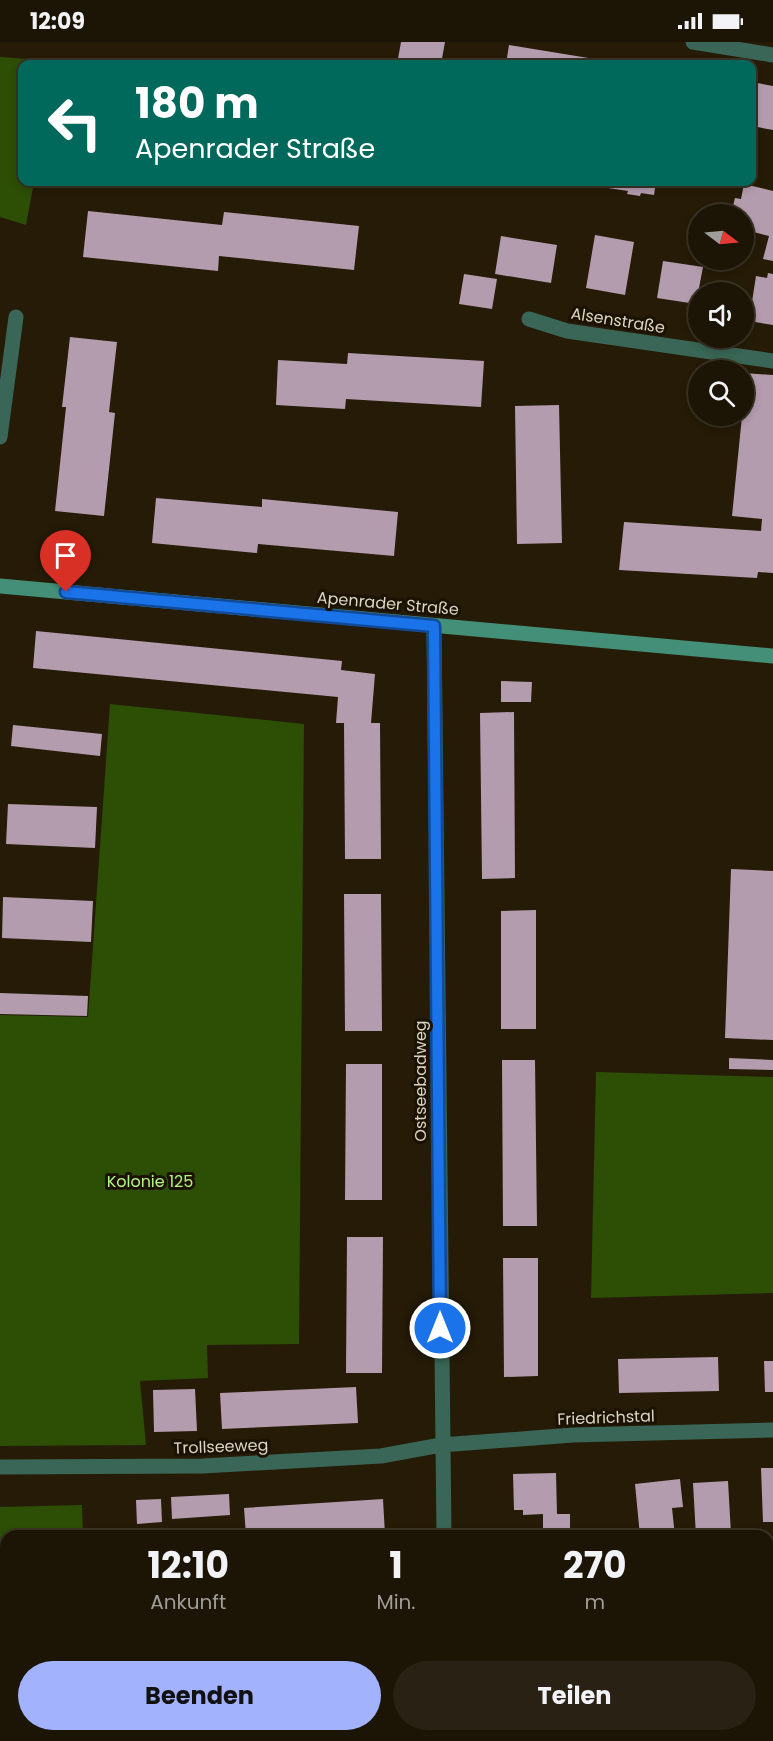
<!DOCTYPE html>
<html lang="de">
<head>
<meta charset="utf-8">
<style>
  :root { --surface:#1c1404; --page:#292113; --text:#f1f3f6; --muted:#a09e9a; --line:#3a3326; --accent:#a3b2fd }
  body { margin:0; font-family:Poppins,sans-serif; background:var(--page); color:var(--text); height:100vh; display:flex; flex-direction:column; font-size:22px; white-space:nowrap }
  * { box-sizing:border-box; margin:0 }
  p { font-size:20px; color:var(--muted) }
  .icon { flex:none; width:33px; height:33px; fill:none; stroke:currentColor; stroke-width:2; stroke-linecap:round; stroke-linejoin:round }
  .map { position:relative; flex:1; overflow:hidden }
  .panel { position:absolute; left:0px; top:1488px; width:774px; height:212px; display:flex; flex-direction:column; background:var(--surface); border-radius:18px 18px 0 0; box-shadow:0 3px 9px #0003,0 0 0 2px var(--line) }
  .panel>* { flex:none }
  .guide { position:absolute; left:18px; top:18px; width:738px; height:126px; border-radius:12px; box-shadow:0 3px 9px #0003,0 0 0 2px var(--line); background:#00695c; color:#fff; overflow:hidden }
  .needle { width:39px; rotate:106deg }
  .fabs { position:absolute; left:688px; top:162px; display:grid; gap:12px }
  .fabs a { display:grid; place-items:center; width:66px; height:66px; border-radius:50%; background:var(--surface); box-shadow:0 3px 9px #0003,0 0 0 2px var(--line); font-size:30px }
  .pin { position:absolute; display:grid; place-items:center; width:51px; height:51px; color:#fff; margin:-62px -26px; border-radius:50% 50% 50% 0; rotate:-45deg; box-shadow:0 0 6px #0007 }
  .pin .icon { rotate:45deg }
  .me { position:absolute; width:66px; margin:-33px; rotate:0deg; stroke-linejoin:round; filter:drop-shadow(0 0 4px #0008) }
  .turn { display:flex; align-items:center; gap:21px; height:126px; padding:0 18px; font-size:27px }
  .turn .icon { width:78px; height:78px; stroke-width:2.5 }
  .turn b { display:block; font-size:42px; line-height:51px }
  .eta { display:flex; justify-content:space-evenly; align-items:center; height:102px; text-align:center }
  .eta b { font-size:36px; font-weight:700; line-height:42px }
  .primary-button { display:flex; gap:12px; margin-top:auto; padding:12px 18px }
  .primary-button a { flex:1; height:69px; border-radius:36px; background:var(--accent); color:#111; font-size:24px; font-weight:700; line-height:69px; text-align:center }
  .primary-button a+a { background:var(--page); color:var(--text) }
  .status { display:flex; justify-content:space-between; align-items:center; height:42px; padding:0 30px; background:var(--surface); direction:ltr }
  .status svg { height:16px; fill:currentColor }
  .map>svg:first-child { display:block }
</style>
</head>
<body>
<div class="status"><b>12:09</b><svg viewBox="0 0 49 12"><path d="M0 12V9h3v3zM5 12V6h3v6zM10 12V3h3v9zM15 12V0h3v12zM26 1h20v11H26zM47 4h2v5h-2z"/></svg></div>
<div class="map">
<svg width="773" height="1699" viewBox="0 0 773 1699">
  <rect width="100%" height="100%" fill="#251b06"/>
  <!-- green -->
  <path fill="#2c4e05" d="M 0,15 L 56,19 L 55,22 L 22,22 L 22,140 L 34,140 L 26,183 L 0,175 Z
    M 110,662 L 304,682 L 299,1302 L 207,1303 L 208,1336 L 140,1339 L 146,1403 L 0,1404 L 0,973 L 88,975 Z
    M 596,1030 L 773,1035 L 773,1251 L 591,1256 Z
    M 82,1463 L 83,1494 L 6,1494 L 6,1694 L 177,1694 L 178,1699 L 0,1699 L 0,1465 Z"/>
  <!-- building -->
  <path fill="#b49caf" d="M 401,0 L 445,0 L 441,22 L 397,22 Z
    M 509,3 L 613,20 L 612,22 L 506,22 Z
    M 752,40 L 773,44 L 773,88 L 752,84 Z
    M 609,140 L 656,140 L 654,153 L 641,151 L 640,154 L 627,152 L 628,149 L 608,146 Z
    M 744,142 L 773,149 L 773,219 L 763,217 L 769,194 L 746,188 L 744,194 L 744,172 L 731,172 L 735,156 L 741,157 Z
    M 88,169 L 222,183 L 224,170 L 359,184 L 354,228 L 219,214 L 218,229 L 83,215 Z
    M 595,193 L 634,200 L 625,253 L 586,246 Z
    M 501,194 L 557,203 L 551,241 L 495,232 Z
    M 663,219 L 703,225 L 696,262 L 657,256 Z
    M 768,231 L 773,232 L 773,283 L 749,279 L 756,234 L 767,236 Z
    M 464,232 L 497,237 L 492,267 L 459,262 Z
    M 70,295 L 117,300 L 109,370 L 115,371 L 104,474 L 55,469 L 66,365 L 62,365 Z
    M 348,311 L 484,319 L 481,365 L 346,357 L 345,367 L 276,363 L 278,318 L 347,322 Z
    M 744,331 L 773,333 L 773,531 L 758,530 L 757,536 L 619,528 L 624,480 L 761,489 L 762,477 L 732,474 L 742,374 L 744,374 Z
    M 559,363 L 562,501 L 517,502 L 515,364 Z
    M 156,456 L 262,465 L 262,457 L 398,470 L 394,514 L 258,502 L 257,511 L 152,501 Z
    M 36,589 L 342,619 L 341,628 L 375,632 L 371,681 L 380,681 L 381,817 L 345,817 L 344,681 L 336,681 L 338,655 L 33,626 Z
    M 501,639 L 532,640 L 531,660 L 501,660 Z
    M 514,670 L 515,836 L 482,837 L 480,671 Z
    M 13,683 L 102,692 L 100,714 L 11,704 Z
    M 8,762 L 97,765 L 95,806 L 6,802 Z
    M 731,827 L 773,829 L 773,998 L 725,996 Z
    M 344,852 L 381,852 L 382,989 L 345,989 Z
    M 3,855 L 93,859 L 91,900 L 2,896 Z
    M 536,868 L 536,987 L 501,987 L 501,869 Z
    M 0,951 L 88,954 L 87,974 L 0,972 Z
    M 729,1016 L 773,1018 L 773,1028 L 729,1027 Z
    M 502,1018 L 535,1018 L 537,1184 L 503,1184 Z
    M 346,1022 L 382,1022 L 382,1158 L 345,1158 Z
    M 347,1195 L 383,1195 L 382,1331 L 346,1331 Z
    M 503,1216 L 538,1216 L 538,1334 L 504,1335 Z
    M 718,1315 L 719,1349 L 619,1351 L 618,1317 Z
    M 764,1319 L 773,1319 L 773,1350 L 765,1350 Z
    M 356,1345 L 358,1381 L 222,1387 L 220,1351 Z
    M 195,1347 L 197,1389 L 154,1390 L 153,1348 Z
    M 761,1426 L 773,1426 L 773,1480 L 763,1480 Z
    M 556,1431 L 557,1472 L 570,1472 L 570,1494 L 543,1494 L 543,1472 L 523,1473 L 523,1468 L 514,1468 L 513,1432 Z
    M 680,1437 L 683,1465 L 672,1466 L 675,1494 L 640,1494 L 635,1442 Z
    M 728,1439 L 731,1492 L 696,1494 L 693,1441 Z
    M 229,1452 L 230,1473 L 172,1477 L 171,1455 Z
    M 161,1457 L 162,1480 L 137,1482 L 136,1458 Z
    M 383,1457 L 385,1493 L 246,1494 L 244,1466 Z
    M 254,1694 L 383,1694 L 384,1699 L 227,1699 Z
    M 521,1694 L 557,1694 L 557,1699 L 509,1699 L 508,1695 Z"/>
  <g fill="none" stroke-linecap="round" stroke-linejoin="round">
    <!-- street -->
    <path stroke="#396656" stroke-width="15" d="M 693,0 L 773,13
      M 529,277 L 567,289 L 773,319
      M 0,395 L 16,275
      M 434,584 L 444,1494
      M 0,1425 L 203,1424 L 381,1414 L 441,1403 L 573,1393 L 773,1388
      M 445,1694 L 445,1699"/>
    <!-- secondary -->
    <path stroke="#448f77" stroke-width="15" d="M 0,544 L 773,614"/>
  </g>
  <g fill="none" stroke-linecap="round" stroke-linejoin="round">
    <!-- route casing -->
    <g stroke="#114b97" stroke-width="15">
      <path id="route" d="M 66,550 L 434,584 L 440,1286"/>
    </g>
    <!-- route -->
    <use href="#route" stroke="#1a73e8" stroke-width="10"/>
  </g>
  <g text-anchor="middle" stroke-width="6" stroke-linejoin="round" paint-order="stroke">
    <!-- street labels -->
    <g font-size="16" fill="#dbd4c7" stroke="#1b1200">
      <text transform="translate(618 278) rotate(9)" y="6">Alsenstraße</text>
      <text transform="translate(388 561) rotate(5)" y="6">Apenrader Straße</text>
      <text transform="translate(420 1039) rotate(-90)" y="6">Ostseebadweg</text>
      <text transform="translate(606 1375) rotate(-2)" y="6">Friedrichstal</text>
      <text transform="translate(221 1404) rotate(-2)" y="6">Trollseeweg</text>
    </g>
    <!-- park labels -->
    <g font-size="16" fill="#b5f384" stroke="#1b1200">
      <text x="150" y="1145">Kolonie 125</text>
    </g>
  </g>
</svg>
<div class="fabs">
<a><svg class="needle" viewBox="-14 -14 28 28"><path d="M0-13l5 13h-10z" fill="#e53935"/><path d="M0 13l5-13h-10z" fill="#a09e9a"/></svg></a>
<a><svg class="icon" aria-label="sound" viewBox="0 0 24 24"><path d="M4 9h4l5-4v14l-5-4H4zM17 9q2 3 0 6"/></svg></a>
<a><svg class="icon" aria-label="search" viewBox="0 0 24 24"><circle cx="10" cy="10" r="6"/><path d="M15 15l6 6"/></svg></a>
</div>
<div class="pin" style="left:66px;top:550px;background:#d93025"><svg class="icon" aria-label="arrive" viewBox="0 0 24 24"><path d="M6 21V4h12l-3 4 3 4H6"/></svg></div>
<svg class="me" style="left:440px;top:1286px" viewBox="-20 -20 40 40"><circle r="17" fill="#1a73e8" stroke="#fff" stroke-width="3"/><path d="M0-11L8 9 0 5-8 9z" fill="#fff"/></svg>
<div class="guide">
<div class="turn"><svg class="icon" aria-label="left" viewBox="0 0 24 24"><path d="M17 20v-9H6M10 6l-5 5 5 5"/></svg><div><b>180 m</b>Apenrader Straße</div></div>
</div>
<section class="panel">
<div class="eta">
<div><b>12:10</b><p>Ankunft</p></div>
<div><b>1</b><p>Min.</p></div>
<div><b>270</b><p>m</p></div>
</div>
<div class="primary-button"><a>Beenden</a><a>Teilen</a></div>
</section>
</div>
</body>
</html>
